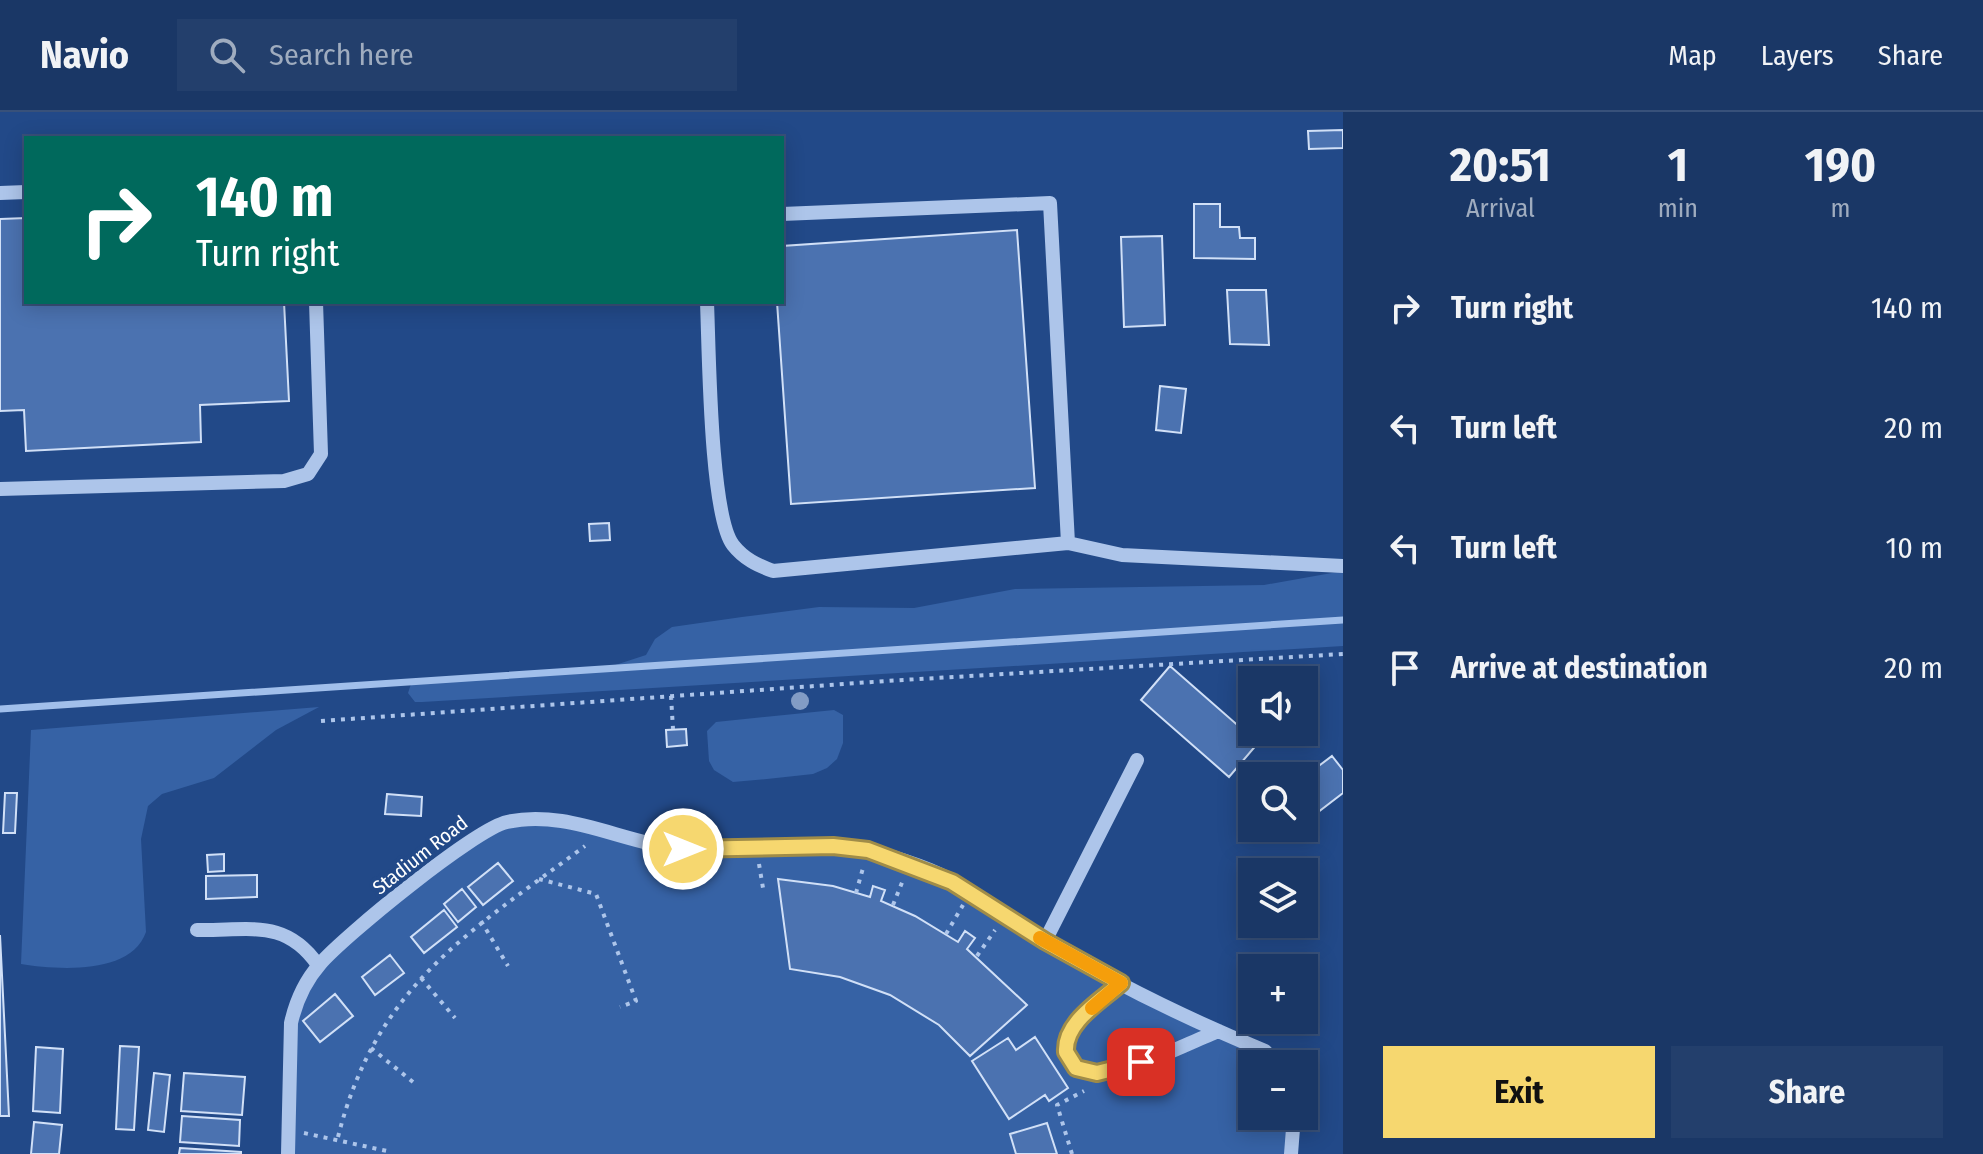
<!DOCTYPE html>
<html lang="en">
<head>
<meta charset="utf-8">
<style>
  :root { --surface:#1a3766; --page:#233f6c; --text:#f1f3f6; --muted:#9facbf; --line:#38517a; --accent:#f6d76f }
  body { margin:0; font-family:"Fira Sans Condensed",sans-serif; background:var(--page); color:var(--text); height:100vh; display:flex; flex-direction:column; font-size:30px; white-space:nowrap }
  * { box-sizing:border-box; margin:0 }
  p { font-size:26px; color:var(--muted) }
  .icon { flex:none; width:44px; height:44px; fill:none; stroke:currentColor; stroke-width:2; stroke-linecap:round; stroke-linejoin:round }
  .map { position:relative; flex:1; overflow:hidden }
  .panel { display:flex; flex-direction:column; background:var(--surface); width:640px }
  .panel>* { flex:none }
  .hud { position:absolute; left:24px; top:24px; width:760px; height:168px; border-radius:0px; box-shadow:0 4px 20px #0003,0 0 0 2px var(--line); background:#00695c; color:#fff; overflow:hidden }
  .buttons { position:absolute; left:1238px; top:554px; display:grid; gap:16px }
  .buttons a { display:grid; place-items:center; width:80px; height:80px; border-radius:0px; background:var(--surface); box-shadow:0 4px 20px #0003,0 0 0 2px var(--line); font-size:40px }
  .pin { position:absolute; display:grid; place-items:center; width:68px; height:68px; color:#fff; margin:-34px; border-radius:16px; box-shadow:0 4px 12px #0006 }
  .me { position:absolute; width:88px; margin:-44px; rotate:90deg; stroke-linejoin:round; filter:drop-shadow(0 0 6px #0008) }
  .turn { display:flex; align-items:center; gap:28px; height:168px; padding:0 40px; font-size:36px }
  .turn .icon { width:104px; height:104px; stroke-width:2.5 }
  .turn b { display:block; font-size:56px; line-height:68px }
  .eta { display:flex; justify-content:space-evenly; align-items:center; height:136px; text-align:center }
  .eta b { font-size:48px; font-weight:700; line-height:56px }
  .cta { display:flex; gap:16px; margin-top:auto; padding:16px 40px }
  .cta a { flex:1; height:92px; border-radius:0px; background:var(--accent); color:#111; font-size:32px; font-weight:700; line-height:92px; text-align:center }
  .cta a+a { background:var(--page); color:var(--text) }
  ul { padding:0; list-style:none }
  li { display:flex; align-items:center; gap:24px; height:120px; padding:0 40px }
  li div { flex:1 }
  li b { display:block; font-size:30px }
  li em { font-style:normal }
  header { display:flex; align-items:center; gap:48px; box-sizing:border-box; height:112px; padding:0 40px; background:var(--surface); border-bottom:2px solid var(--line) }
  header strong { font-size:38px }
  nav { display:flex; gap:44px; margin-inline-start:auto; font-size:28px }
  .search { width:560px; height:72px; background:var(--page); display:flex; align-items:center; gap:20px; box-sizing:border-box; padding:0 28px; border-radius:0px; color:var(--muted); font-size:30px }
  main { display:flex; flex:1; min-height:0 }
  .map>svg:first-child { display:block }
</style>
</head>
<body>
<header>
<strong>Navio</strong>
<div class="search"><svg class="icon" aria-label="search" viewBox="0 0 24 24"><circle cx="10" cy="10" r="6"/><path d="M15 15l6 6"/></svg>Search here</div>
<nav><a>Map</a><a>Layers</a><a>Share</a></nav>
</header>
<main>
<div class="map">
<svg width="1343" height="1042" viewBox="0 0 1343 1042">
  <rect width="100%" height="100%" fill="#224988"/>
  <!-- green -->
  <path fill="#3662a5" d="M 1343,459 L 1343,534 L 422,590 L 415,590 L 408,581 L 411,572 L 419,568 L 603,557 L 646,543 L 655,527 L 672,515 L 742,505 L 819,495 L 914,496 L 1015,477 L 1264,473 Z
    M 319,595 L 276,618 L 214,666 L 162,682 L 148,694 L 141,727 L 146,820 C 131,863 58,858 21,852 L 31,618 Z
    M 834,598 L 843,603 L 843,631 L 837,647 L 827,656 L 813,662 L 767,667 L 733,670 L 714,658 L 709,649 L 707,619 L 716,610 Z
    M 529,707 L 658,732 L 802,736 L 910,751 L 1045,829 L 1277,952 L 1252,952 L 1252,1004 L 1294,1004 L 1291,1042 L 288,1042 L 291,911 L 318,853 L 485,719 Z"/>
  <g fill="none" stroke-linecap="round" stroke-linejoin="round">
    <!-- stream -->
    <path stroke="#a1bfeb" stroke-width="7" d="M 0,597 L 1343,508"/>
  </g>
  <!-- building -->
  <path fill="#4b72b0" stroke="#d1e0f7" stroke-width="2" d="M 1343,18 L 1343,36 L 1309,37 L 1308,19 Z
    M 1194,92 L 1220,92 L 1220,115 L 1239,115 L 1240,126 L 1255,126 L 1255,147 L 1194,146 Z
    M 26,106 L 26,190 L 284,190 L 289,289 L 200,293 L 201,330 L 26,339 L 24,298 L 0,299 L 0,107 Z
    M 1017,118 L 1035,376 L 791,392 L 777,190 L 782,190 L 782,134 Z
    M 1162,124 L 1165,213 L 1124,215 L 1121,125 Z
    M 1227,178 L 1266,178 L 1269,233 L 1230,232 Z
    M 1160,274 L 1186,277 L 1181,321 L 1156,318 Z
    M 609,411 L 610,428 L 590,429 L 589,412 Z
    M 1170,554 L 1258,631 L 1229,665 L 1141,588 Z
    M 686,617 L 687,633 L 667,635 L 666,618 Z
    M 1332,644 L 1343,658 L 1343,681 L 1309,707 L 1304,700 L 1304,665 Z
    M 5,681 L 17,681 L 15,721 L 3,721 Z
    M 387,682 L 422,685 L 421,704 L 385,702 Z
    M 224,742 L 224,759 L 208,760 L 207,743 Z
    M 498,751 L 513,769 L 483,793 L 468,775 Z
    M 257,763 L 257,785 L 206,787 L 206,764 Z
    M 778,767 L 833,774 L 870,785 L 873,774 L 885,778 L 881,789 L 915,804 L 958,830 L 965,819 L 975,826 L 967,837 L 1027,893 L 970,944 L 939,913 L 890,883 L 840,865 L 790,857 Z
    M 462,777 L 476,795 L 458,810 L 444,792 Z
    M 444,798 L 457,815 L 424,841 L 411,825 Z
    M 0,823 L 9,1004 L 0,1004 Z
    M 390,843 L 404,861 L 375,883 L 362,865 Z
    M 335,882 L 353,904 L 320,930 L 303,909 Z
    M 1035,925 L 1068,976 L 1049,989 L 1045,983 L 1009,1007 L 972,949 L 1008,926 L 1016,938 Z
    M 120,934 L 139,935 L 134,1018 L 116,1017 Z
    M 36,935 L 63,937 L 60,1001 L 33,999 Z
    M 154,961 L 170,963 L 164,1020 L 148,1018 Z
    M 184,961 L 245,965 L 242,1003 L 181,999 Z
    M 182,1004 L 240,1008 L 239,1034 L 180,1030 Z
    M 34,1010 L 62,1013 L 59,1042 L 31,1042 Z
    M 1047,1011 L 1057,1042 L 1016,1042 L 1010,1022 Z
    M 180,1036 L 241,1040 L 241,1042 L 179,1042 Z"/>
  <g fill="none" stroke-linecap="round" stroke-linejoin="round">
    <!-- path -->
    <path stroke="#adc5ea" stroke-width="4" stroke-dasharray="4 6" stroke-linecap="butt" d="M 671,584 L 673,617
      M 321,609 L 886,569 L 1343,542
      M 759,752 L 763,776
      M 539,767 L 596,782 L 636,889 L 620,895
      M 856,781 L 863,756
      M 893,793 L 903,768
      M 481,809 L 508,854
      M 946,822 L 963,793
      M 977,844 L 995,818
      M 421,866 L 455,906
      M 371,936 L 413,970
      M 304,1021 L 387,1039
      M 338,1025 C 376,874 468,821 585,734
      M 1072,1042 L 1057,993 L 1084,979"/>
    <!-- minor -->
    <path stroke="#adc5ea" stroke-width="14" d="M 0,81 L 26,80
      M 782,102 L 1050,91 L 1068,431
      M 707,190 C 709,236 710,403 733,433 C 744,447 757,453 773,459 L 1068,431 L 1122,443 L 1343,454
      M 0,377 L 284,369 L 308,362 L 321,342 L 316,190
      M 197,818 C 250,819 285,806 318,853
      M 1045,829 L 1137,648
      M 1121,871 C 1101,889 1064,910 1066,940 C 1071,950 1076,959 1088,961 C 1121,967 1187,931 1219,919
      M 288,1042 L 291,911 C 296,889 305,869 320,852 C 344,824 475,717 507,710 C 567,696 626,733 685,737 C 735,741 787,730 836,734 C 868,737 900,746 930,758 C 971,775 1006,805 1043,828 C 1113,871 1190,908 1265,939 L 1277,952
      M 1291,1042 L 1294,1004"/>
  </g>
  <!-- trees -->
  <circle fill="#829cc5" cx="800" cy="589" r="9"/>
  <g fill="none" stroke-linecap="round" stroke-linejoin="round">
    <!-- route casing -->
    <g stroke="#a08c48" stroke-width="20">
      <path id="route" d="M 683,737 L 833,734 L 868,738 L 952,770 L 1045,829 L 1121,871 C 1101,889 1064,910 1066,940 L 1076,956 L 1097,961 L 1141,950"/>
    </g>
    <!-- route -->
    <use href="#route" stroke="#f6d76f" stroke-width="14"/>
    <!-- slow -->
    <path stroke="#f59e0b" stroke-width="14" d="M 1040,826 L 1121,871 L 1092,896"/>
  </g>
  <g text-anchor="middle" stroke-width="8" stroke-linejoin="round" paint-order="stroke">
    <!-- street labels -->
    <g font-size="20" fill="#fff" stroke="#224988">
      <text transform="translate(420 743) rotate(-38)" y="7">Stadium Road</text>
    </g>
  </g>
</svg>
<div class="buttons">
<a><svg class="icon" aria-label="sound" viewBox="0 0 24 24"><path d="M4 9h4l5-4v14l-5-4H4zM17 9q2 3 0 6"/></svg></a>
<a><svg class="icon" aria-label="search" viewBox="0 0 24 24"><circle cx="10" cy="10" r="6"/><path d="M15 15l6 6"/></svg></a>
<a><svg class="icon" aria-label="layers" viewBox="0 0 24 24"><path d="M12 4l9 5-9 5-9-5zM3 14l9 5 9-5"/></svg></a>
<a>+</a>
<a>−</a>
</div>
<div class="pin" style="left:1141px;top:950px;background:#d93025"><svg class="icon" aria-label="arrive" viewBox="0 0 24 24"><path d="M6 21V4h12l-3 4 3 4H6"/></svg></div>
<svg class="me" style="left:683px;top:737px" viewBox="-20 -20 40 40"><circle r="17" fill="#f6d76f" stroke="#fff" stroke-width="3"/><path d="M0-11L8 9 0 5-8 9z" fill="#fff"/></svg>
<div class="hud">
<div class="turn"><svg class="icon" aria-label="right" viewBox="0 0 24 24"><path d="M7 20v-9h11M14 6l5 5-5 5"/></svg><div><b>140 m</b>Turn right</div></div>
</div>
</div>
<section class="panel">
<div class="eta">
<div><b>20:51</b><p>Arrival</p></div>
<div><b>1</b><p>min</p></div>
<div><b>190</b><p>m</p></div>
</div>
<ul>
<li><svg class="icon" aria-label="right" viewBox="0 0 24 24"><path d="M7 20v-9h11M14 6l5 5-5 5"/></svg><div><b>Turn right</b></div><em>140 m</em></li>
<li><svg class="icon" aria-label="left" viewBox="0 0 24 24"><path d="M17 20v-9H6M10 6l-5 5 5 5"/></svg><div><b>Turn left</b></div><em>20 m</em></li>
<li><svg class="icon" aria-label="left" viewBox="0 0 24 24"><path d="M17 20v-9H6M10 6l-5 5 5 5"/></svg><div><b>Turn left</b></div><em>10 m</em></li>
<li><svg class="icon" aria-label="arrive" viewBox="0 0 24 24"><path d="M6 21V4h12l-3 4 3 4H6"/></svg><div><b>Arrive at destination</b></div><em>20 m</em></li>
</ul>
<div class="cta"><a>Exit</a><a>Share</a></div>
</section>
</main>
</body>
</html>
